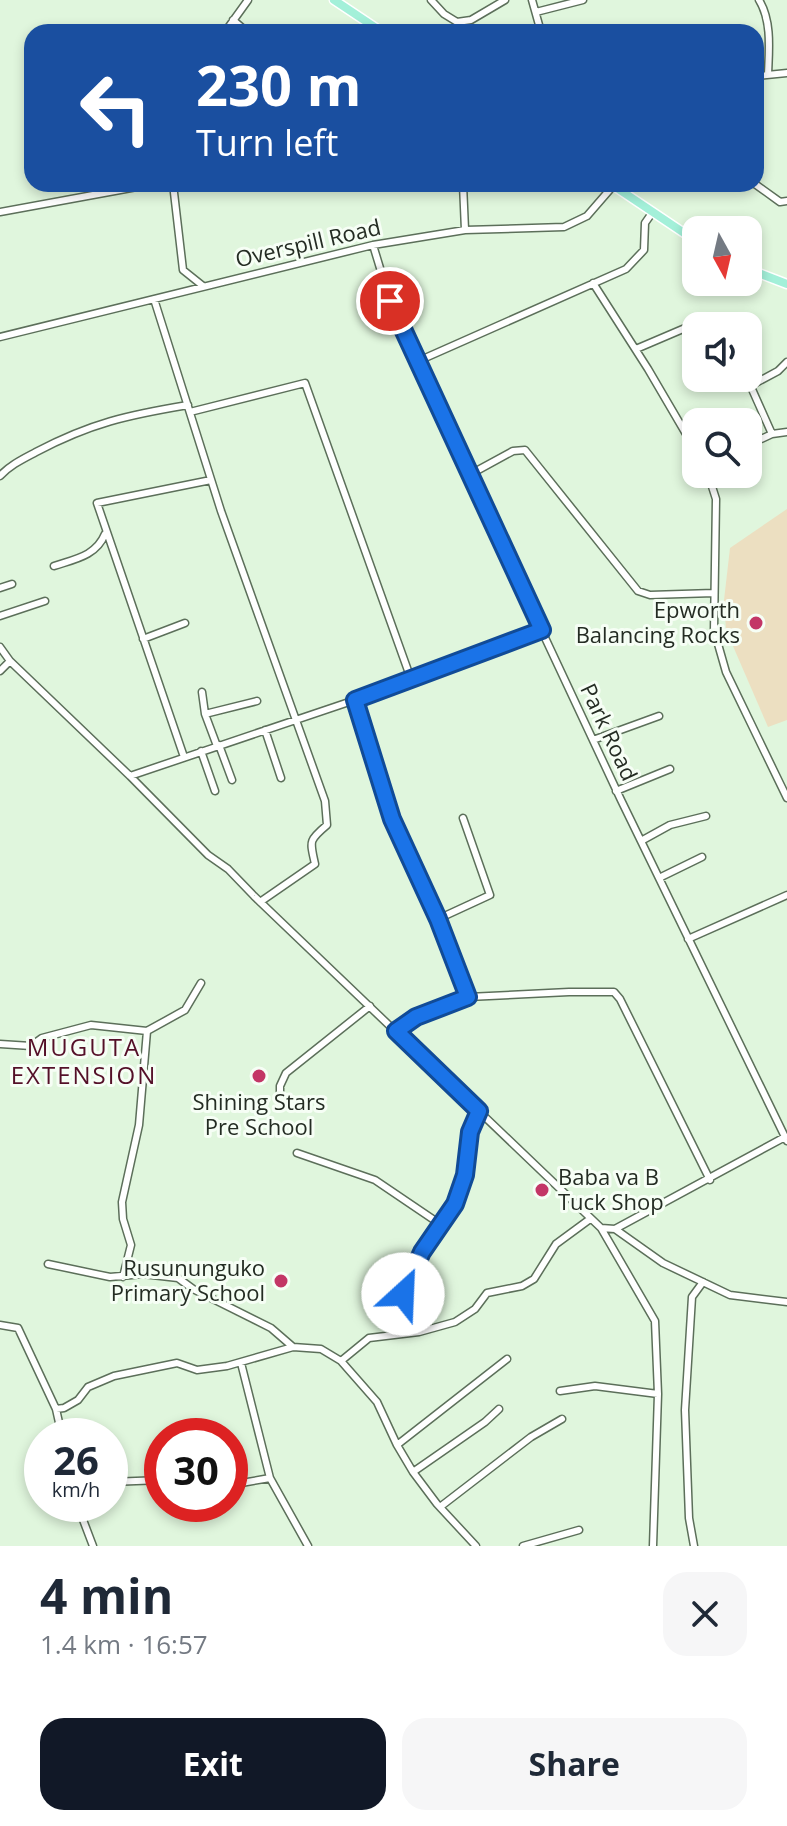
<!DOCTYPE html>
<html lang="en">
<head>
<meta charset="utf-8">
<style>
  :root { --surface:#fff; --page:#f6f6f7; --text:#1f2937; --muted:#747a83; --accent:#111827 }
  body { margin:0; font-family:"Open Sans",sans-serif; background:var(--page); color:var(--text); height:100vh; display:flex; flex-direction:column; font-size:30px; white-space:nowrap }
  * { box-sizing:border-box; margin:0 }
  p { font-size:26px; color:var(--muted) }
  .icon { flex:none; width:44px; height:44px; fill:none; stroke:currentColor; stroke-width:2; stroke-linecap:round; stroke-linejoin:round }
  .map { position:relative; height:1546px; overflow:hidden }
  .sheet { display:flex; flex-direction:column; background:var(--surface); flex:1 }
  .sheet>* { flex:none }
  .banner { position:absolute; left:24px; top:24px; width:740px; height:168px; border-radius:24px; box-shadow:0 4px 12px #0003; background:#1a4fa0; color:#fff; overflow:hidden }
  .needle { width:52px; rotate:172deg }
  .fabs { position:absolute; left:682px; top:216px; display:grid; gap:16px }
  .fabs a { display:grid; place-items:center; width:80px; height:80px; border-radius:16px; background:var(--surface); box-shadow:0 4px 12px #0003; font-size:40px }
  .speed { position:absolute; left:24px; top:1418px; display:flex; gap:16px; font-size:40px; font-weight:700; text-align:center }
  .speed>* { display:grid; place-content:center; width:104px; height:104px; border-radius:50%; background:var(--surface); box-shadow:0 4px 12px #0003; line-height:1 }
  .speed small { font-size:20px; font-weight:400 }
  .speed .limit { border:12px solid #d22; background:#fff; color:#111 }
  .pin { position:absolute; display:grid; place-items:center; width:68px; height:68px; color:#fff; margin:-34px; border:4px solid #fff; border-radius:50%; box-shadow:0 2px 8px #0007 }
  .me { position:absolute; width:88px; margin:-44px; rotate:25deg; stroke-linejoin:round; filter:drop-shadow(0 0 6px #0008) }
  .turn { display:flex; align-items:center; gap:28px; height:168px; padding:0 40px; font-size:36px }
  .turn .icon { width:104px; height:104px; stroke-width:2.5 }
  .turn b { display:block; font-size:56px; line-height:68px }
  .round { display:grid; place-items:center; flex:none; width:84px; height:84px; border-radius:24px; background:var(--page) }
  .headline { display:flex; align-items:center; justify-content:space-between; height:136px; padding:0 40px }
  h1 { font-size:48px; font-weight:700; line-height:60px }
  .action { display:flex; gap:16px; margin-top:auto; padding:16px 40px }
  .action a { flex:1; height:92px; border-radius:24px; background:var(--accent); color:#fff; font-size:32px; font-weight:700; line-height:92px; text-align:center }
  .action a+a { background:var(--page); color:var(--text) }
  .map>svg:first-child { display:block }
</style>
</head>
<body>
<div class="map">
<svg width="787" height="1546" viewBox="0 0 787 1546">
  <rect width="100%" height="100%" fill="#e0f6dd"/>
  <!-- green -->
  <path fill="#ecdfc1" d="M 787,509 L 787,720 L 768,727 L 726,630 L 724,600 L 730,548 Z"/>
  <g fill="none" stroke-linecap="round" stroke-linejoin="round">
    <!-- minor casing -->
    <g stroke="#5c6f5a" stroke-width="9">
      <path id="minor" d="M 431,0 L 444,14 L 457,22 L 471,20 L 505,0
        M 532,0 L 541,32
        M 759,0 C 772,21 769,50 768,74
        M 536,12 L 583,0
        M 233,20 L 247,32
        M 225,32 L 248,0
        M 756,76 L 787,73
        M 173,184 L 183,270 L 203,286
        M 463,184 L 465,230
        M 755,184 L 780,202 L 787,201
        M 0,212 L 153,184
        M 373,245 L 390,301 L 416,362 L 621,800 L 787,1141
        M 593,283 L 648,369 L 696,451
        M 154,299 L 221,511 L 325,801 L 327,825 C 308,841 310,841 315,864 L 260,902
        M 0,337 L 373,245 L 465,230 L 564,227 L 587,216 L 613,186
        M 636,349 L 711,317 L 717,318 L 724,326
        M 416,362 L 626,269 L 644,250 L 645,223 L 652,213
        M 747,378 L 772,434
        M 750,386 L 778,371 L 787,362
        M 190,412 L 305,383 L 411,679
        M 748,445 L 772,434 L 787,432
        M 708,474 L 716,499 L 714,630 L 726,672 L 787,798
        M 469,475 L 513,451 L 525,450 L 638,591 L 650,595 L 714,593
        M 0,476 C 10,465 23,459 36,452 C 91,423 128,415 188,405
        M 54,566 C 75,559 96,556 105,534
        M 0,588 L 12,584
        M 0,616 L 45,601
        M 143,639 L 185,623
        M 0,647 L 10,661 L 130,776 L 208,855 L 228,869 L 254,896 L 601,1228 L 615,1229 L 785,1137
        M 0,671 L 10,661
        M 202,692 L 205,714 L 217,746
        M 355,700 L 389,811 L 438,919 L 468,997
        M 205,714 L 257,701
        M 265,730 L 281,778
        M 593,740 L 659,716
        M 219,745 L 232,780
        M 201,751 L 215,791
        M 184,757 L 97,503 L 211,480
        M 130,776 L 355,700 L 542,630
        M 616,791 L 670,769
        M 641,841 L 670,825 L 706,816
        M 659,878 L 702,857
        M 438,919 L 490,895 L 463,818
        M 688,939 L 787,895
        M 396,1031 L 416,1017 L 468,997 L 569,992 L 614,992 L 620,999 L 710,1180
        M 0,1044 L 31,1046 L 42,1038 L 91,1025 L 147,1031
        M 280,1099 L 280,1086 L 286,1073 L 370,1006
        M 297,1153 L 375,1180 L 440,1224
        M 601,1228 L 655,1321 L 658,1394 L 653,1546
        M 615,1229 L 663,1263 L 730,1295 L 787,1302
        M 48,1264 L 110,1277 L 143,1274 L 178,1278 L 193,1289 L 271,1328 L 293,1347
        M 123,1277 L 131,1245 L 123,1219 L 122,1202 L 139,1125 L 147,1031 L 185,1010 L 201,983
        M 0,1325 L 18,1328 L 56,1409 L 62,1436
        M 406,1333 L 404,1289 L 414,1275 L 421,1255 L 436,1229 L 455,1204 L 464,1178 L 470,1132 L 479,1111
        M 341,1361 L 377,1402 L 397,1445 L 413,1472 L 437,1504 L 476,1546
        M 241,1363 L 270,1478 L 308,1546
        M 560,1391 L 595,1386 L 658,1394
        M 56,1409 L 64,1408 L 78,1400 L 88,1387 L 114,1376 L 177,1363 L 197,1370 L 227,1366 L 293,1347 L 321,1349 L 341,1361 L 369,1338 L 419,1332 L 455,1322 L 475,1309 L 487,1293 L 522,1286 L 534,1279 L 556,1244 L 590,1219
        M 397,1445 L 507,1359
        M 413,1472 L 485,1422 L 499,1409
        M 110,1482 L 162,1480
        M 230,1485 L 270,1478
        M 77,1504 L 93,1546
        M 440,1507 L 531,1437 L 562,1419
        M 523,1546 L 579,1530
        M 694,1546 L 689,1518 L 685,1410 L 692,1297 L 703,1282"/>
    </g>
    <!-- major casing -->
    <g stroke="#fff" stroke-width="11">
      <path id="major" d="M 334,0 L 382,32
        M 611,184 L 696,241
        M 748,269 L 787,284"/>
    </g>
    <!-- minor -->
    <use href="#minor" stroke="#fff" stroke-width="6"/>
    <!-- major -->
    <use href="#major" stroke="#a3f0d9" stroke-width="8"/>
  </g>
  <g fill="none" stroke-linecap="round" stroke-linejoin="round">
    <!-- route casing -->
    <g stroke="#114b97" stroke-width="20">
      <path id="route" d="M 390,301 L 542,630 L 355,700 L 392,819 L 438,919 L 468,997 L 416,1017 L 396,1031 L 479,1111 L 470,1132 L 465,1175 L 455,1204 L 422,1252 L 403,1294"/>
    </g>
    <!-- route -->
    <use href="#route" stroke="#1a73e8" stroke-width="14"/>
  </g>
  <!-- markers -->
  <g fill="#c33666" stroke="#f6fef5" stroke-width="3">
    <circle cx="756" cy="623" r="8"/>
    <circle cx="259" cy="1076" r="8"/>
    <circle cx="542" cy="1190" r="8"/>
    <circle cx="281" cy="1281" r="8"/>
  </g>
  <g text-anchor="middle" stroke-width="6" stroke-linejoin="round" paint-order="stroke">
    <!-- street labels -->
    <g font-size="22" fill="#242c23" stroke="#f6fef5">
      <text transform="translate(308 243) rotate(-13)" y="8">Overspill Road</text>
      <text transform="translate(609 732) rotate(65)" y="8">Park Road</text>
    </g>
    <!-- poi labels -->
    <g font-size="22" fill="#242c23" stroke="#f6fef5" text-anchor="end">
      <text x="740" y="618">Epworth<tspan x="740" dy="25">Balancing Rocks</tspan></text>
      <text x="259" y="1110" text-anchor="middle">Shining Stars<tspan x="259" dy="25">Pre School</tspan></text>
      <text x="558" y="1185" text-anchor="start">Baba va B<tspan x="558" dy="25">Tuck Shop</tspan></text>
      <text x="265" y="1276">Rusununguko<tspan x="265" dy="25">Primary School</tspan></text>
    </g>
    <!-- neighbourhood labels -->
    <g font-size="24" letter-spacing="2" fill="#541028" stroke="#f6fef5">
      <text x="84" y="1056">MUGUTA<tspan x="84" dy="28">EXTENSION</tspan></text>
    </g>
  </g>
</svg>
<div class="fabs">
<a><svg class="needle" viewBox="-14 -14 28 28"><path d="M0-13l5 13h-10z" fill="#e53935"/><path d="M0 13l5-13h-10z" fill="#747a83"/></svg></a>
<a><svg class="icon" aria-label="sound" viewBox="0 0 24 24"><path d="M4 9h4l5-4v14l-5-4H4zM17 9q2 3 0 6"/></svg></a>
<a><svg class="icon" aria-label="search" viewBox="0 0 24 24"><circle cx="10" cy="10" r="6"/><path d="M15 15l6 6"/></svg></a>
</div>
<div class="speed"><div>26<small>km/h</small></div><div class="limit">30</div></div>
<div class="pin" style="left:390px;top:301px;background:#d93025"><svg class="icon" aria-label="arrive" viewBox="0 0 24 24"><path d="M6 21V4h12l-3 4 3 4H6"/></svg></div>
<svg class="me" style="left:403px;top:1294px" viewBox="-20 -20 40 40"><circle r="19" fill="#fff"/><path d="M0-13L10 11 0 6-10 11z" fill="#1a73e8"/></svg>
<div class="banner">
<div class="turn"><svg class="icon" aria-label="left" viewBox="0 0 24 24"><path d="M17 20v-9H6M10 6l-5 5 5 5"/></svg><div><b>230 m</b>Turn left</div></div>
</div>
</div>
<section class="sheet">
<div class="headline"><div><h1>4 min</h1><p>1.4 km · 16:57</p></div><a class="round"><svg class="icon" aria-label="close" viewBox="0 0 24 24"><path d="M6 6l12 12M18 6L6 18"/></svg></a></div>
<div class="action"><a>Exit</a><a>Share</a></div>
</section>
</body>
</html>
